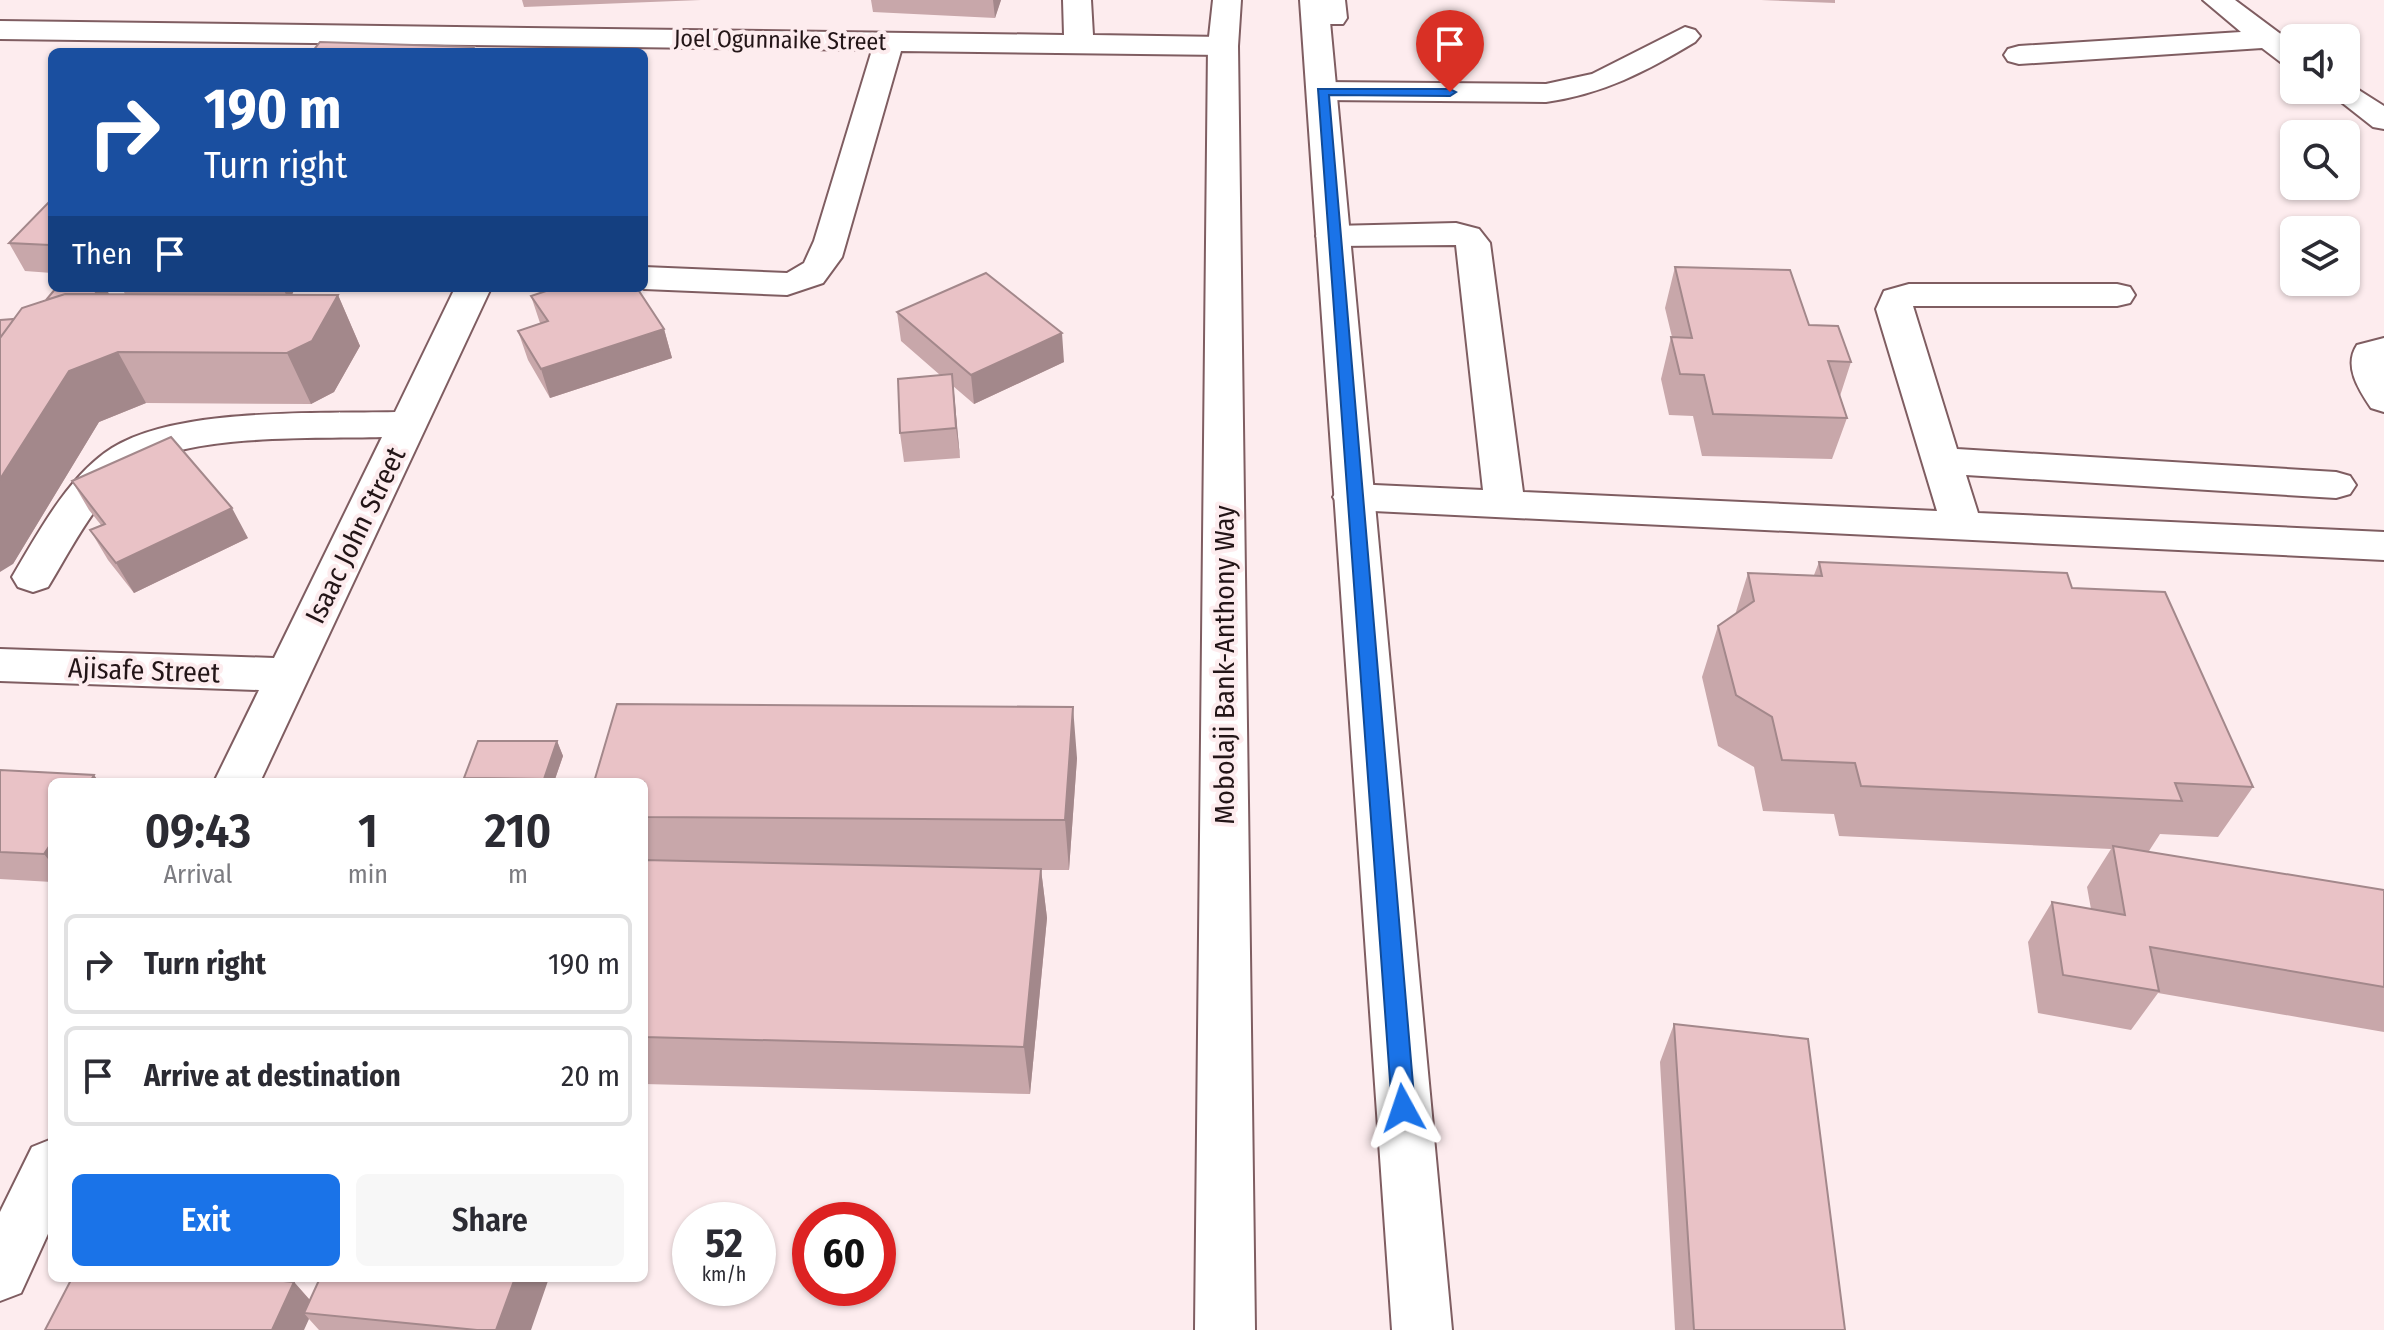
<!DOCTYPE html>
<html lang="en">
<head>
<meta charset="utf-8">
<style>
  :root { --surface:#fff; --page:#f7f7f7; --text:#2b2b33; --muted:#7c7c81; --line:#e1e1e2; --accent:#1a73e8 }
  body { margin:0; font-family:"Fira Sans Condensed",sans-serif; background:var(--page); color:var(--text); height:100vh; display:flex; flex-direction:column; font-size:30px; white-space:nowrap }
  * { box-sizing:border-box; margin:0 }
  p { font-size:26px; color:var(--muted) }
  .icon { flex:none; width:44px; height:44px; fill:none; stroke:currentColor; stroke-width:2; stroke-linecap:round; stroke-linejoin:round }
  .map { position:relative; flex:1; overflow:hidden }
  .panel { position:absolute; left:48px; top:778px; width:600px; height:504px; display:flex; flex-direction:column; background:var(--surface); border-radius:12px; box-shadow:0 2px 6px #0004 }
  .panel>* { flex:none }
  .guide { position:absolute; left:48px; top:48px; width:600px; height:244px; border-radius:12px; box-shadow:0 2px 6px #0004; background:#1a4fa0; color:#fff; overflow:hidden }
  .fabs { position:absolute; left:2280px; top:24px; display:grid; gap:16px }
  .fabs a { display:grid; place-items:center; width:80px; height:80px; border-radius:12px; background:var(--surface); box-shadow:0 2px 6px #0004; font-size:40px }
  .speed { position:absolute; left:672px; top:1202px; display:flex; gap:16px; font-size:40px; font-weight:700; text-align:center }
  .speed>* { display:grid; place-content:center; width:104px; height:104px; border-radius:50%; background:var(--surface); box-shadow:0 2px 6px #0004; line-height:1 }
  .speed small { font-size:20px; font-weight:400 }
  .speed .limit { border:12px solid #d22; background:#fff; color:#111 }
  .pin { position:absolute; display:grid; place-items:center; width:68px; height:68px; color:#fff; margin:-82px -34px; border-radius:50% 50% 50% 0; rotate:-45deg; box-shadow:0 0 8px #0007 }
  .pin .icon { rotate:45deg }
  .me { position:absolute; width:88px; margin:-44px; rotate:355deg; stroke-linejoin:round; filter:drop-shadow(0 0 6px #0008) }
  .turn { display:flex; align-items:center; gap:28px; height:168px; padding:0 24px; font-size:36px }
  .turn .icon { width:104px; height:104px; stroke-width:2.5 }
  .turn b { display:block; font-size:56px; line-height:68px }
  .then { display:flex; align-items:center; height:76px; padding:0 24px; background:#0003; gap:16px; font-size:30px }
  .eta { display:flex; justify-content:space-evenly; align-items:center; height:136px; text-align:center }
  .eta b { font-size:48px; font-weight:600; line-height:56px }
  .action { display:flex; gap:16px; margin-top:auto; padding:16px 24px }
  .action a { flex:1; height:92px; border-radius:12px; background:var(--accent); color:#fff; font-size:32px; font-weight:600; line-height:92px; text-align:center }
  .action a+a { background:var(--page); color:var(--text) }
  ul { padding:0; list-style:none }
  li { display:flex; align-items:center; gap:24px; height:100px; margin:0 16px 12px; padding:0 8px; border:4px solid var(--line); border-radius:12px }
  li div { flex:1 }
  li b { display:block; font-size:30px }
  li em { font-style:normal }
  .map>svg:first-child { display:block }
</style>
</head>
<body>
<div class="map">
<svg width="2384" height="1330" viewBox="0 0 2384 1330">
  <rect width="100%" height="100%" fill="#fdecee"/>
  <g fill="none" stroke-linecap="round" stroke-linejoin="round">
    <!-- minor casing -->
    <g stroke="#7f5d61" stroke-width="4">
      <path id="minor" d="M 1063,0 L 1091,0 L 1093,35 L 1223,37 L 1233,40 L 1238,46 L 1233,52 L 1223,55 L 901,51 L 842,257 L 823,283 L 787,295 L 644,289 L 644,267 L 787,273 L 804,263 L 814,241 L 872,50 L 0,39 L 0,21 L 1064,35 Z
        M 1317,0 L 1345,0 L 1347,18 L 1343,24 L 1323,24 Z
        M 2203,0 L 2235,0 L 2294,44 L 2294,67 L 2283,64 L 2262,48 L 2019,64 L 2008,61 L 2004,55 L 2008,49 L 2019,46 L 2241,32 Z
        M 1685,27 L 1695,30 L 1700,36 L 1695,42 C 1647,71 1603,94 1546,102 L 1323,100 L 1312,98 L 1308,91 L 1312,84 L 1323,82 L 1546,84 L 1592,74 Z
        M 2346,82 L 2384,106 L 2384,129 L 2373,127 L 2326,90 L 2346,90 Z
        M 1456,223 L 1479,229 L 1490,243 L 1523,492 L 1937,511 L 1876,309 L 1884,291 L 1909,284 L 2117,284 L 2130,287 L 2135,295 L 2130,303 L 2117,306 L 1913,306 L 1957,449 L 2336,472 L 2350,476 L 2356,485 L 2350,494 L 2336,498 L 1966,475 L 1978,513 L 2384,532 L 2384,560 L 1353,510 L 1339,506 L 1333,497 L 1339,488 L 1353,484 L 1483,490 L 1456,245 L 1333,246 L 1321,243 L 1316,236 L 1321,229 L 1333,226 Z
        M 455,288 L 491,288 L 260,782 L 214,782 L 259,690 L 0,681 L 0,649 L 274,658 L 382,437 C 320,439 192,433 140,466 C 98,493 73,546 48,587 L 33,592 L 18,587 L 12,577 C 38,533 68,476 112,448 C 178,407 318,414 395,412 Z
        M 2384,338 L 2384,412 L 2371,408 C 2359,390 2343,366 2357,345 Z
        M 52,1139 L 52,1225 L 21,1293 L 0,1301 L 0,1212 L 32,1147 Z"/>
    </g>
    <!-- major casing -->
    <g stroke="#7f5d61" stroke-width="4">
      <path id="major" d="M 1213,0 L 1241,0 L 1238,46 L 1255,1330 L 1195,1330 L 1208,46 Z
        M 1300,0 L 1328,0 L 1452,1330 L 1392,1330 Z"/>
    </g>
    <!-- minor -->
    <use href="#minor" fill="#fff" fill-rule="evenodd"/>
    <!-- major -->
    <use href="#major" fill="#fff" fill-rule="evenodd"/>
  </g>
  <!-- wall -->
  <path fill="#c8a7aa" d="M 522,0 L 701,0 L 524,7 Z
    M 871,0 L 1001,0 L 995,18 L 873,12 Z
    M 1761,0 L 1835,0 L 1835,3 Z
    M 52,199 L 52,273 L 25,271 L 9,243 Z
    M 1675,267 L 1809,325 L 1851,362 L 1840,396 L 1847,418 L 1832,459 L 1702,456 L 1693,416 L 1669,415 L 1661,379 L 1671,337 L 1672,337 L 1665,308 Z
    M 106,288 L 109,294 L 125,294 L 122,288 L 295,288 L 292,295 L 338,295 L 360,346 L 334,392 L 311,404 L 146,403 L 99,422 L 13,564 L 14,319 Z
    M 531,296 L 664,329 L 672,358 L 550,398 L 528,360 L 518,331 L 540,323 Z
    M 897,312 L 1064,362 L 974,404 L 953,386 L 960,458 L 904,462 L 900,433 L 940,375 L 901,341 Z
    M 72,481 L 248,538 L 134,593 L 108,560 L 90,530 L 101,525 L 89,510 Z
    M 1819,562 L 2072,588 L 2253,787 L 2218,837 L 2160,834 L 2149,851 L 2138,851 L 2384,890 L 2384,1032 L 2158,993 L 2131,1030 L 2038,1013 L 2028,942 L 2052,902 L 2091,909 L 2087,887 L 2111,849 L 1839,836 L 1834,814 L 1763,811 L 1754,767 L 1718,746 L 1702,677 L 1718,626 L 1735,615 L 1748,573 L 1814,575 Z
    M 557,741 L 563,756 L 554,782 L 465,782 L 464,778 Z
    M 1077,758 L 1069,870 L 1041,870 L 1047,918 L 1030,1094 L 644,1084 L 644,782 Z
    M 0,770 L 94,775 L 99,782 L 52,782 L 52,882 L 0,879 Z
    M 1674,1024 L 1845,1330 L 1675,1330 L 1660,1062 Z
    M 72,1278 L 294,1282 L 310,1300 L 531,1330 L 319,1330 L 309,1319 Z"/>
  <!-- shaded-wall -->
  <path fill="#a3888b" d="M 993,0 L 1001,0 L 995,18 Z
    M 99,288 L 106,288 L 111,298 L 89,302 Z
    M 283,288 L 295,288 L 289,301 Z
    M 338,295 L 360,346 L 334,392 L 311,404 L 287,353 Z
    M 664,329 L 672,358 L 550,398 L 541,369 Z
    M 1062,333 L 1064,362 L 974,404 L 971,375 Z
    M 118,352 L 146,403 L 99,422 L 13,564 L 0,572 L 0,479 L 69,371 Z
    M 952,374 L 955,403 L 960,458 L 956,428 Z
    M 232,508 L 248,538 L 134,593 L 116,563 Z
    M 1073,707 L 1077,758 L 1069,870 L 1065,820 Z
    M 557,741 L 563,756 L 554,782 L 545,782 L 544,779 Z
    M 94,775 L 99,782 L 90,782 Z
    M 52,842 L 52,864 L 44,854 Z
    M 1041,869 L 1047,918 L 1030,1094 L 1024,1047 Z
    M 515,1278 L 549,1278 L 531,1330 L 496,1330 Z
    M 294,1282 L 315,1306 L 304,1313 L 309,1319 L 304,1330 L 272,1330 Z"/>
  <!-- building -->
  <path fill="#e9c2c6" stroke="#a3888b" stroke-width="2" d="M 320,42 L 474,47 L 470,52 L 312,52 Z
    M 52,199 L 52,243 L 50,245 L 9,243 Z
    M 1675,267 L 1790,270 L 1809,325 L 1838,326 L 1851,362 L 1828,361 L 1847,418 L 1713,414 L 1704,375 L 1680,374 L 1671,337 L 1692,338 Z
    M 986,273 L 1062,333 L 971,375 L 897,312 Z
    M 56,288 L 99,288 L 95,294 L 65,294 L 46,300 Z
    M 555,288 L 637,288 L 664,329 L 541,369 L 518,331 L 548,321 L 531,296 Z
    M 65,294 L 338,295 L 312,341 L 287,353 L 118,352 L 69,371 L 0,479 L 0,338 L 22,308 Z
    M 14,319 L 0,338 L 0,320 Z
    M 952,374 L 956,428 L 900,433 L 898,379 Z
    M 171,437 L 232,508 L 116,563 L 90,530 L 105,524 L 72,481 Z
    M 1819,562 L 2067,573 L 2072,588 L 2165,592 L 2253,787 L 2175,783 L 2182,801 L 1861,786 L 1855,763 L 1782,760 L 1772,717 L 1736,695 L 1718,626 L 1754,601 L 1748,573 L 1822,576 Z
    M 617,704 L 1073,707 L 1065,820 L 644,817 L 644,782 L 594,782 Z
    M 478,741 L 557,741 L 544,779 L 464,778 Z
    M 0,770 L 94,775 L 90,782 L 52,782 L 52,842 L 44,854 L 0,852 Z
    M 2113,846 L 2384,890 L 2384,987 L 2150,947 L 2159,991 L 2063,975 L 2052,902 L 2125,915 Z
    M 644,860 L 1041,869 L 1024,1047 L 644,1037 Z
    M 1674,1024 L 1808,1039 L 1845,1330 L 1694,1330 Z
    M 72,1278 L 251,1278 L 294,1282 L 272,1330 L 45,1330 Z
    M 320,1278 L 515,1278 L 496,1330 L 477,1330 L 304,1313 Z"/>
  <!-- route -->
  <path fill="#1a73e8" stroke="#114b97" stroke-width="2" d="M 1318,89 L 1450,89 L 1456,92 L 1450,96 L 1329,95 L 1415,1108 L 1411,1115 L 1403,1118 L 1395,1115 L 1392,1108 Z"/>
  <g text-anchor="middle" stroke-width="8" stroke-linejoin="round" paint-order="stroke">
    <!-- far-street labels -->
    <g font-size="24" fill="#231517" stroke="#fdecee">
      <text transform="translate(780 40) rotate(1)" y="8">Joel Ogunnaike Street</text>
    </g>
    <!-- street labels -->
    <g font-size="28" fill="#231517" stroke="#fdecee">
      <text transform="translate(355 535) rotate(-64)" y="10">Isaac John Street</text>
      <text transform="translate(1224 665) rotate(-90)" y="10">Mobolaji Bank-Anthony Way</text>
      <text transform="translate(144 670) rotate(2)" y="10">Ajisafe Street</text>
    </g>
  </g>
</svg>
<div class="fabs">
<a><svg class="icon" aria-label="sound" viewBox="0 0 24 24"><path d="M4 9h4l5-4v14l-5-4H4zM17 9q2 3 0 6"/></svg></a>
<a><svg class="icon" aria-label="search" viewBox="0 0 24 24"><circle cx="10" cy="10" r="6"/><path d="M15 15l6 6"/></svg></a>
<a><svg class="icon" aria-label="layers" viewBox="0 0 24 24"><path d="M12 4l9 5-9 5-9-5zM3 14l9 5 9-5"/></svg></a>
</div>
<div class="speed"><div>52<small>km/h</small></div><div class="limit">60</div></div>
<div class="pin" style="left:1450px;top:92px;background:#d93025"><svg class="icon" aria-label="arrive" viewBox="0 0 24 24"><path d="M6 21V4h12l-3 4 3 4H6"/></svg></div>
<svg class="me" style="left:1403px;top:1108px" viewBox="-20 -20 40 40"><path d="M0-17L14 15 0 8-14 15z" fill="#1a73e8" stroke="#fff" stroke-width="4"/></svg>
<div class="guide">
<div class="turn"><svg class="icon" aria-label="right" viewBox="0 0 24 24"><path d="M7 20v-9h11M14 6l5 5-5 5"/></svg><div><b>190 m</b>Turn right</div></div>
<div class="then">Then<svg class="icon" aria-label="arrive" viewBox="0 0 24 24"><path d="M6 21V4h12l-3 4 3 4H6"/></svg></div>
</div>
<section class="panel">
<div class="eta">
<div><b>09:43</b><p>Arrival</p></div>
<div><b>1</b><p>min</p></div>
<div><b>210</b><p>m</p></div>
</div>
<ul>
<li><svg class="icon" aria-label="right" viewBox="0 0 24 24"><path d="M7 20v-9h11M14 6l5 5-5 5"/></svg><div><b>Turn right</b></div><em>190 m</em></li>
<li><svg class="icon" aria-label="arrive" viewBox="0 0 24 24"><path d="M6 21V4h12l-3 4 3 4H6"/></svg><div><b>Arrive at destination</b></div><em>20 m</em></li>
</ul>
<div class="action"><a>Exit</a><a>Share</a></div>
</section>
</div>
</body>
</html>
